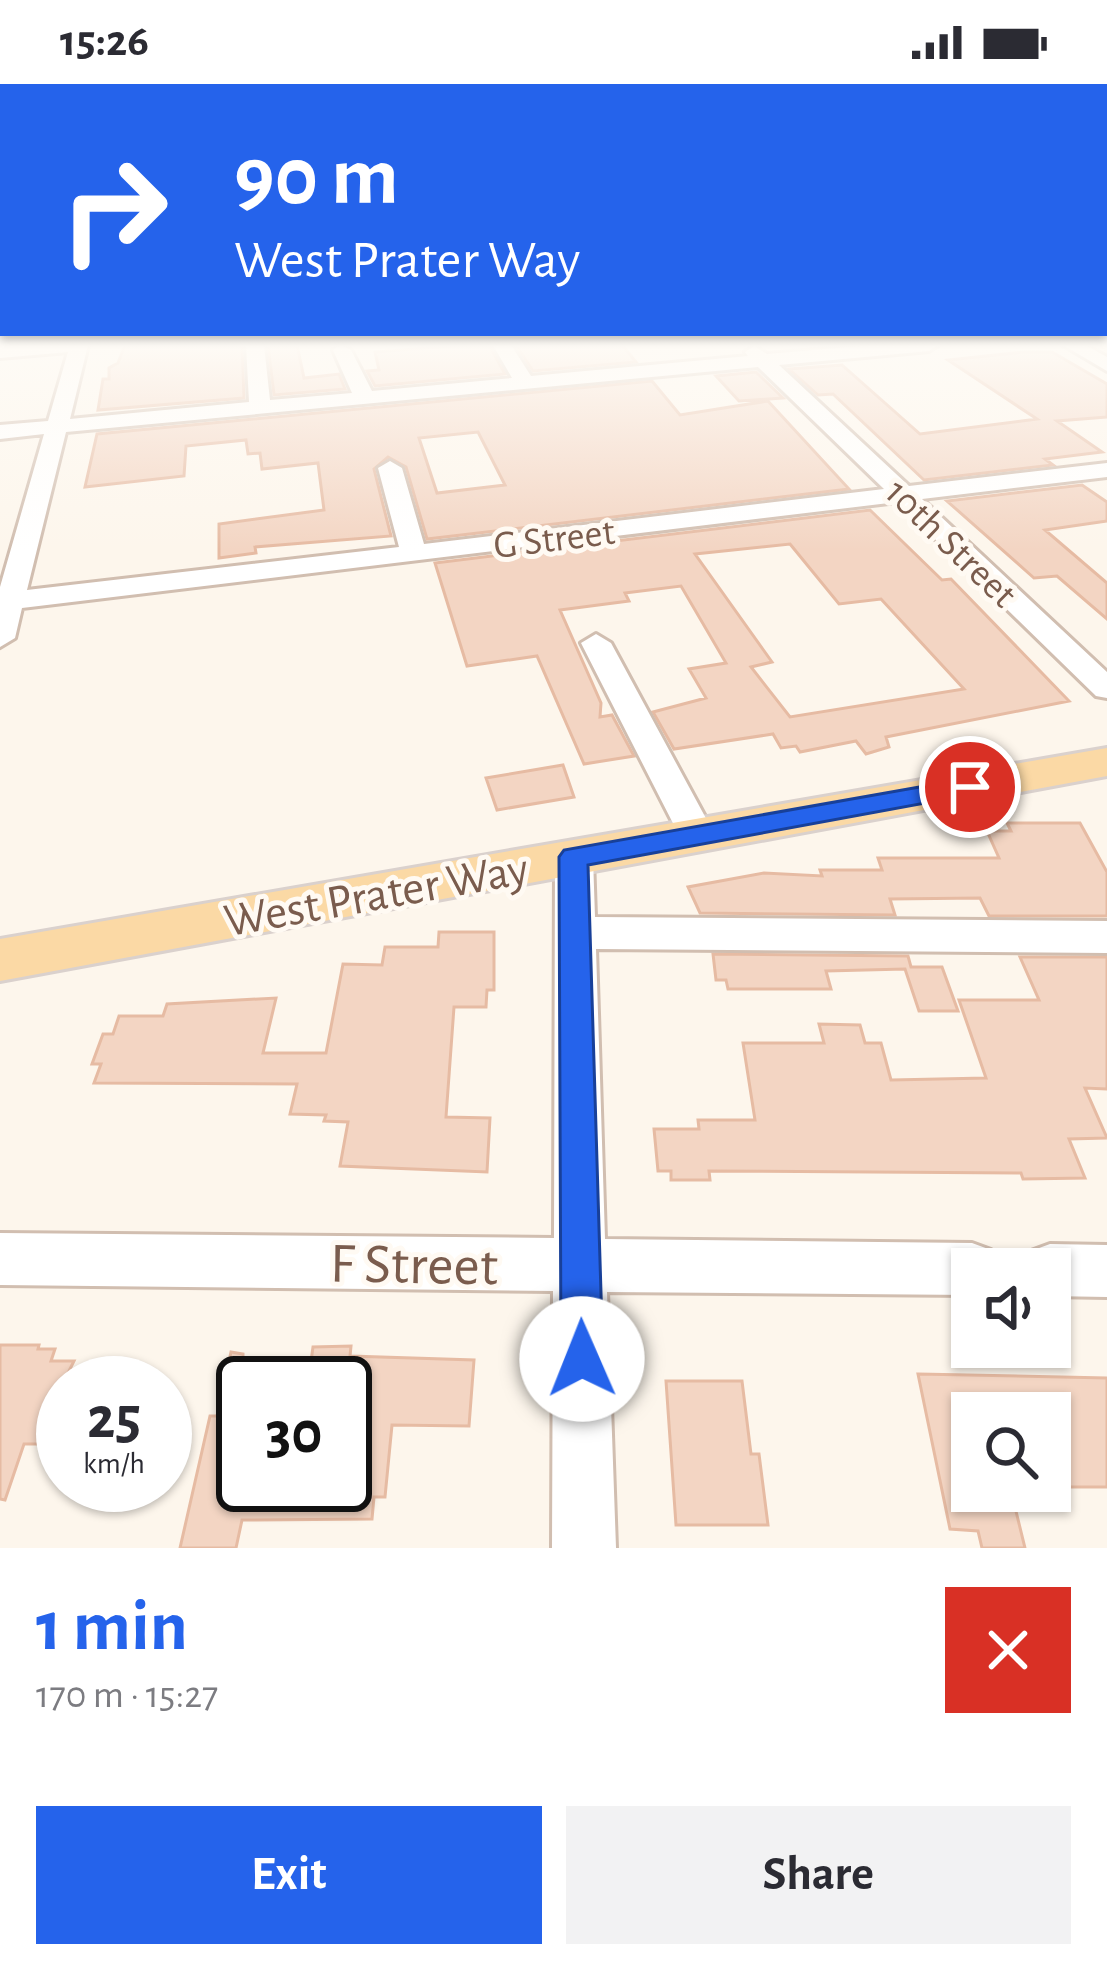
<!DOCTYPE html>
<html lang="en">
<head>
<meta charset="utf-8">
<style>
  :root { --surface:#fff; --page:#f2f2f3; --text:#2b2b33; --muted:#7c7c81; --accent:#2563eb }
  body { margin:0; font-family:"Alegreya Sans",sans-serif; background:var(--page); color:var(--text); height:100vh; display:flex; flex-direction:column; font-size:45px; white-space:nowrap }
  * { box-sizing:border-box; margin:0 }
  p { font-size:39px; color:var(--muted) }
  .icon { flex:none; width:66px; height:66px; fill:none; stroke:currentColor; stroke-width:2; stroke-linecap:round; stroke-linejoin:round }
  .map { position:relative; height:1464px; overflow:hidden }
  .details { display:flex; flex-direction:column; background:var(--surface); flex:1 }
  .details>* { flex:none }
  .top-card { position:absolute; left:0px; top:0px; width:1107px; height:252px; box-shadow:0 3px 9px #0004; background:#2563eb; color:#fff; overflow:hidden }
  .buttons { position:absolute; left:951px; top:1164px; display:grid; gap:24px }
  .buttons a { display:grid; place-items:center; width:120px; height:120px; border-radius:0px; background:var(--surface); box-shadow:0 3px 9px #0004; font-size:60px }
  .speed { position:absolute; left:36px; top:1272px; display:flex; gap:24px; font-size:60px; font-weight:700; text-align:center }
  .speed>* { display:grid; place-content:center; width:156px; height:156px; border-radius:50%; background:var(--surface); box-shadow:0 3px 9px #0004; line-height:1 }
  .speed small { font-size:30px; font-weight:400 }
  .speed .limit { border:6px solid #111; border-radius:18px; background:#fff; color:#111 }
  .pin { position:absolute; display:grid; place-items:center; width:102px; height:102px; color:#fff; margin:-51px; border:6px solid #fff; border-radius:50%; box-shadow:0 3px 12px #0007 }
  .me { position:absolute; width:132px; margin:-66px; rotate:359deg; stroke-linejoin:round; filter:drop-shadow(0 0 9px #0008) }
  .turn { display:flex; align-items:center; gap:42px; height:252px; padding:0 36px; font-size:54px }
  .turn .icon { width:156px; height:156px; stroke-width:2.5 }
  .turn b { display:block; font-size:84px; line-height:102px }
  .round { display:grid; place-items:center; flex:none; width:126px; height:126px; border-radius:0px; background:var(--page) }
  .summary { display:flex; align-items:center; justify-content:space-between; height:204px; padding:0 36px }
  h1 { font-size:72px; font-weight:700; line-height:90px; color:var(--accent) }
  .action { display:flex; gap:24px; margin-top:auto; padding:24px 36px }
  .action a { flex:1; height:138px; border-radius:0px; background:var(--accent); color:#fff; font-size:48px; font-weight:700; line-height:138px; text-align:center }
  .action a+a { background:var(--page); color:var(--text) }
  .status { display:flex; justify-content:space-between; align-items:center; height:84px; padding:0 60px; background:var(--surface); direction:ltr }
  .status svg { height:33px; fill:currentColor }
  .map>svg:first-child { display:block }
</style>
</head>
<body>
<div class="status"><b>15:26</b><svg viewBox="0 0 49 12"><path d="M0 12V9h3v3zM5 12V6h3v6zM10 12V3h3v9zM15 12V0h3v12zM26 1h20v11H26zM47 4h2v5h-2z"/></svg></div>
<div class="map">
<svg width="1107" height="1464" viewBox="0 0 1107 1464">
  <rect width="100%" height="100%" fill="#fdf6ec"/>
  <!-- building -->
  <path fill="#f3d5c3" stroke="#e6bba3" stroke-width="3" fill-rule="evenodd" d="M 125,261 L 242,261 L 244,314 L 98,326 L 103,295 L 109,295 L 109,284 L 118,279 Z
    M 268,261 L 297,261 L 304,294 L 339,290 L 345,305 L 274,311 Z
    M 465,261 L 489,261 L 505,290 L 375,302 L 367,287 L 379,286 L 375,268 Z
    M 516,261 L 622,261 L 636,278 L 533,287 Z
    M 1024,268 L 1052,268 L 1107,300 L 1107,333 L 1057,337 L 1102,368 L 1045,375 L 1053,381 L 924,396 L 833,310 L 818,311 L 789,285 L 842,281 L 920,350 L 1037,335 L 948,276 Z
    M 756,288 L 783,314 L 739,317 L 716,292 Z
    M 652,297 L 680,331 L 768,317 L 849,405 L 427,455 L 406,383 L 388,373 L 374,385 L 391,452 L 255,463 L 256,469 L 219,474 L 219,440 L 324,426 L 318,379 L 262,385 L 260,369 L 248,370 L 246,356 L 186,362 L 184,392 L 85,403 L 97,350 ZM 478,348 L 505,401 L 437,409 L 419,354 Z
    M 1082,401 L 1107,418 L 1107,437 L 1045,446 L 1107,499 L 1107,535 L 1057,492 L 1034,494 L 947,417 Z
    M 870,426 L 942,496 L 951,495 L 1069,617 L 886,653 L 889,663 L 866,670 L 856,657 L 800,668 L 796,662 L 781,664 L 773,650 L 674,665 L 653,628 L 706,614 L 689,585 L 726,579 L 681,502 L 625,509 L 629,517 L 560,526 L 601,619 L 600,633 L 612,631 L 634,672 L 584,680 L 537,572 L 467,582 L 435,479 ZM 790,460 L 839,520 L 881,515 L 964,605 L 790,633 L 751,583 L 772,578 L 695,470 Z
    M 563,681 L 574,713 L 497,726 L 486,694 Z
    M 1007,739 L 1080,739 L 1107,788 L 1107,832 L 989,832 L 980,814 L 890,815 L 895,831 L 700,829 L 688,803 L 764,789 L 822,792 L 820,786 L 882,786 L 878,774 L 999,774 L 987,747 L 1011,747 Z
    M 439,848 L 494,848 L 494,906 L 487,906 L 486,923 L 454,923 L 446,1033 L 490,1034 L 487,1088 L 340,1082 L 348,1038 L 324,1037 L 326,1031 L 290,1030 L 297,1000 L 94,999 L 101,980 L 92,980 L 103,950 L 113,950 L 119,932 L 163,932 L 167,920 L 276,914 L 263,969 L 326,969 L 343,880 L 382,881 L 385,863 L 438,863 Z
    M 713,870 L 908,872 L 911,883 L 942,883 L 958,927 L 919,927 L 905,885 L 826,887 L 831,905 L 728,905 L 726,896 L 716,896 Z
    M 1020,873 L 1107,873 L 1107,1005 L 1085,1004 L 1107,1054 L 1069,1055 L 1085,1094 L 1023,1095 L 1021,1089 L 709,1087 L 710,1096 L 671,1096 L 671,1087 L 658,1087 L 654,1045 L 699,1045 L 698,1036 L 755,1036 L 743,959 L 824,959 L 819,940 L 860,941 L 865,959 L 881,959 L 891,996 L 986,994 L 959,916 L 1039,916 Z
    M 0,1261 L 39,1261 L 38,1265 L 55,1265 L 51,1277 L 74,1277 L 63,1299 L 47,1360 L 24,1360 L 5,1416 L 0,1415 Z
    M 351,1262 L 350,1272 L 474,1276 L 469,1342 L 392,1341 L 385,1413 L 374,1413 L 372,1435 L 242,1436 L 236,1464 L 180,1464 L 210,1332 L 217,1332 L 231,1268 L 243,1270 L 243,1401 L 345,1401 L 345,1299 L 308,1299 L 313,1263 Z
    M 918,1290 L 1107,1294 L 1107,1403 L 1050,1403 L 1050,1329 L 972,1329 L 972,1407 L 1011,1407 L 1025,1464 L 982,1464 L 978,1447 L 950,1445 Z
    M 666,1297 L 742,1297 L 751,1370 L 759,1370 L 768,1441 L 676,1441 Z"/>
  <g fill="none" stroke-linecap="round" stroke-linejoin="round">
    <!-- minor casing -->
    <g stroke="#d1beb0" stroke-width="6">
      <path id="minor" d="M 88,261 L 70,335 L 249,318 L 246,261 L 264,261 L 270,316 L 352,309 L 333,266 L 341,261 L 351,266 L 372,307 L 512,294 L 493,261 L 511,261 L 531,292 L 748,272 L 745,268 L 754,262 L 767,270 L 873,261 L 938,261 L 929,267 L 779,281 L 909,402 L 1107,379 L 1107,393 L 922,415 L 1107,588 L 1107,614 L 1096,612 L 897,418 L 22,524 L 15,554 L 0,563 L 0,503 L 44,350 L 0,355 L 0,341 L 48,337 L 68,268 L 0,274 L 0,262 ZM 758,283 L 884,405 L 424,460 L 402,384 L 390,377 L 378,384 L 399,463 L 27,506 L 66,348 Z
        M 1063,261 L 1085,261 L 1107,273 L 1107,287 Z
        M 596,550 L 611,559 L 715,751 L 710,760 L 697,764 L 684,760 L 679,751 L 581,559 Z
        M 574,760 L 587,764 L 593,774 L 595,833 L 1107,837 L 1107,869 L 596,865 L 605,1155 L 972,1159 L 991,1166 L 998,1185 L 972,1185 L 972,1211 L 607,1208 L 616,1464 L 552,1464 L 553,1207 L 0,1201 L 0,1149 L 554,1154 L 555,774 L 561,764 Z
        M 1050,1160 L 1107,1161 L 1107,1213 L 1050,1212 L 1050,1185 L 1024,1185 L 1031,1167 Z"/>
    </g>
    <!-- major casing -->
    <g stroke="#dad1cd" stroke-width="6">
      <path id="major" d="M 1107,664 L 1107,692 L 0,897 L 0,855 Z"/>
    </g>
    <!-- minor -->
    <use href="#minor" fill="#fff" fill-rule="evenodd"/>
    <!-- major -->
    <use href="#major" fill="#fbd9a5" fill-rule="evenodd"/>
  </g>
  <!-- sky -->
  <linearGradient id="sky" x2="0" y2="1"><stop stop-color="#97c7e8"/><stop offset="0.56" stop-color="#fefbf6"/><stop offset="1" stop-color="#fefbf6" stop-opacity="0"/></linearGradient>
  <rect width="1107" height="466" fill="url(#sky)"/>
  <!-- route -->
  <path fill="#2563eb" stroke="#184099" stroke-width="3" d="M 970,694 L 984,703 L 980,709 L 588,781 L 603,1275 L 597,1290 L 582,1297 L 567,1290 L 561,1275 L 559,773 L 564,766 Z"/>
  <g text-anchor="middle" stroke-width="10" stroke-linejoin="round" paint-order="stroke">
    <!-- far-street labels -->
    <g font-size="39" fill="#7a5c4d" stroke="#fffaf3">
      <text transform="translate(554 453) rotate(-7)" y="14">G Street</text>
      <text transform="translate(952 458) rotate(44)" y="14">10th Street</text>
    </g>
    <!-- street labels -->
    <g font-size="48" fill="#7a5c4d" stroke="#fffaf3">
      <text transform="translate(376 809) rotate(-10)" y="17">West Prater Way</text>
    </g>
    <!-- near-street labels -->
    <g font-size="57" fill="#7a5c4d" stroke="#fffaf3">
      <text transform="translate(414 1179) rotate(1)" y="20">F Street</text>
    </g>
  </g>
</svg>
<div class="buttons">
<a><svg class="icon" aria-label="sound" viewBox="0 0 24 24"><path d="M4 9h4l5-4v14l-5-4H4zM17 9q2 3 0 6"/></svg></a>
<a><svg class="icon" aria-label="search" viewBox="0 0 24 24"><circle cx="10" cy="10" r="6"/><path d="M15 15l6 6"/></svg></a>
</div>
<div class="speed"><div>25<small>km/h</small></div><div class="limit">30</div></div>
<div class="pin" style="left:970px;top:703px;background:#d93025"><svg class="icon" aria-label="arrive" viewBox="0 0 24 24"><path d="M6 21V4h12l-3 4 3 4H6"/></svg></div>
<svg class="me" style="left:582px;top:1275px" viewBox="-20 -20 40 40"><circle r="19" fill="#fff"/><path d="M0-13L10 11 0 6-10 11z" fill="#2563eb"/></svg>
<div class="top-card">
<div class="turn"><svg class="icon" aria-label="right" viewBox="0 0 24 24"><path d="M7 20v-9h11M14 6l5 5-5 5"/></svg><div><b>90 m</b>West Prater Way</div></div>
</div>
</div>
<section class="details">
<div class="summary"><div><h1>1 min</h1><p>170 m · 15:27</p></div><a class="round" style="background:#d93025;color:#fff"><svg class="icon" aria-label="close" viewBox="0 0 24 24"><path d="M6 6l12 12M18 6L6 18"/></svg></a></div>
<div class="action"><a>Exit</a><a>Share</a></div>
</section>
</body>
</html>
